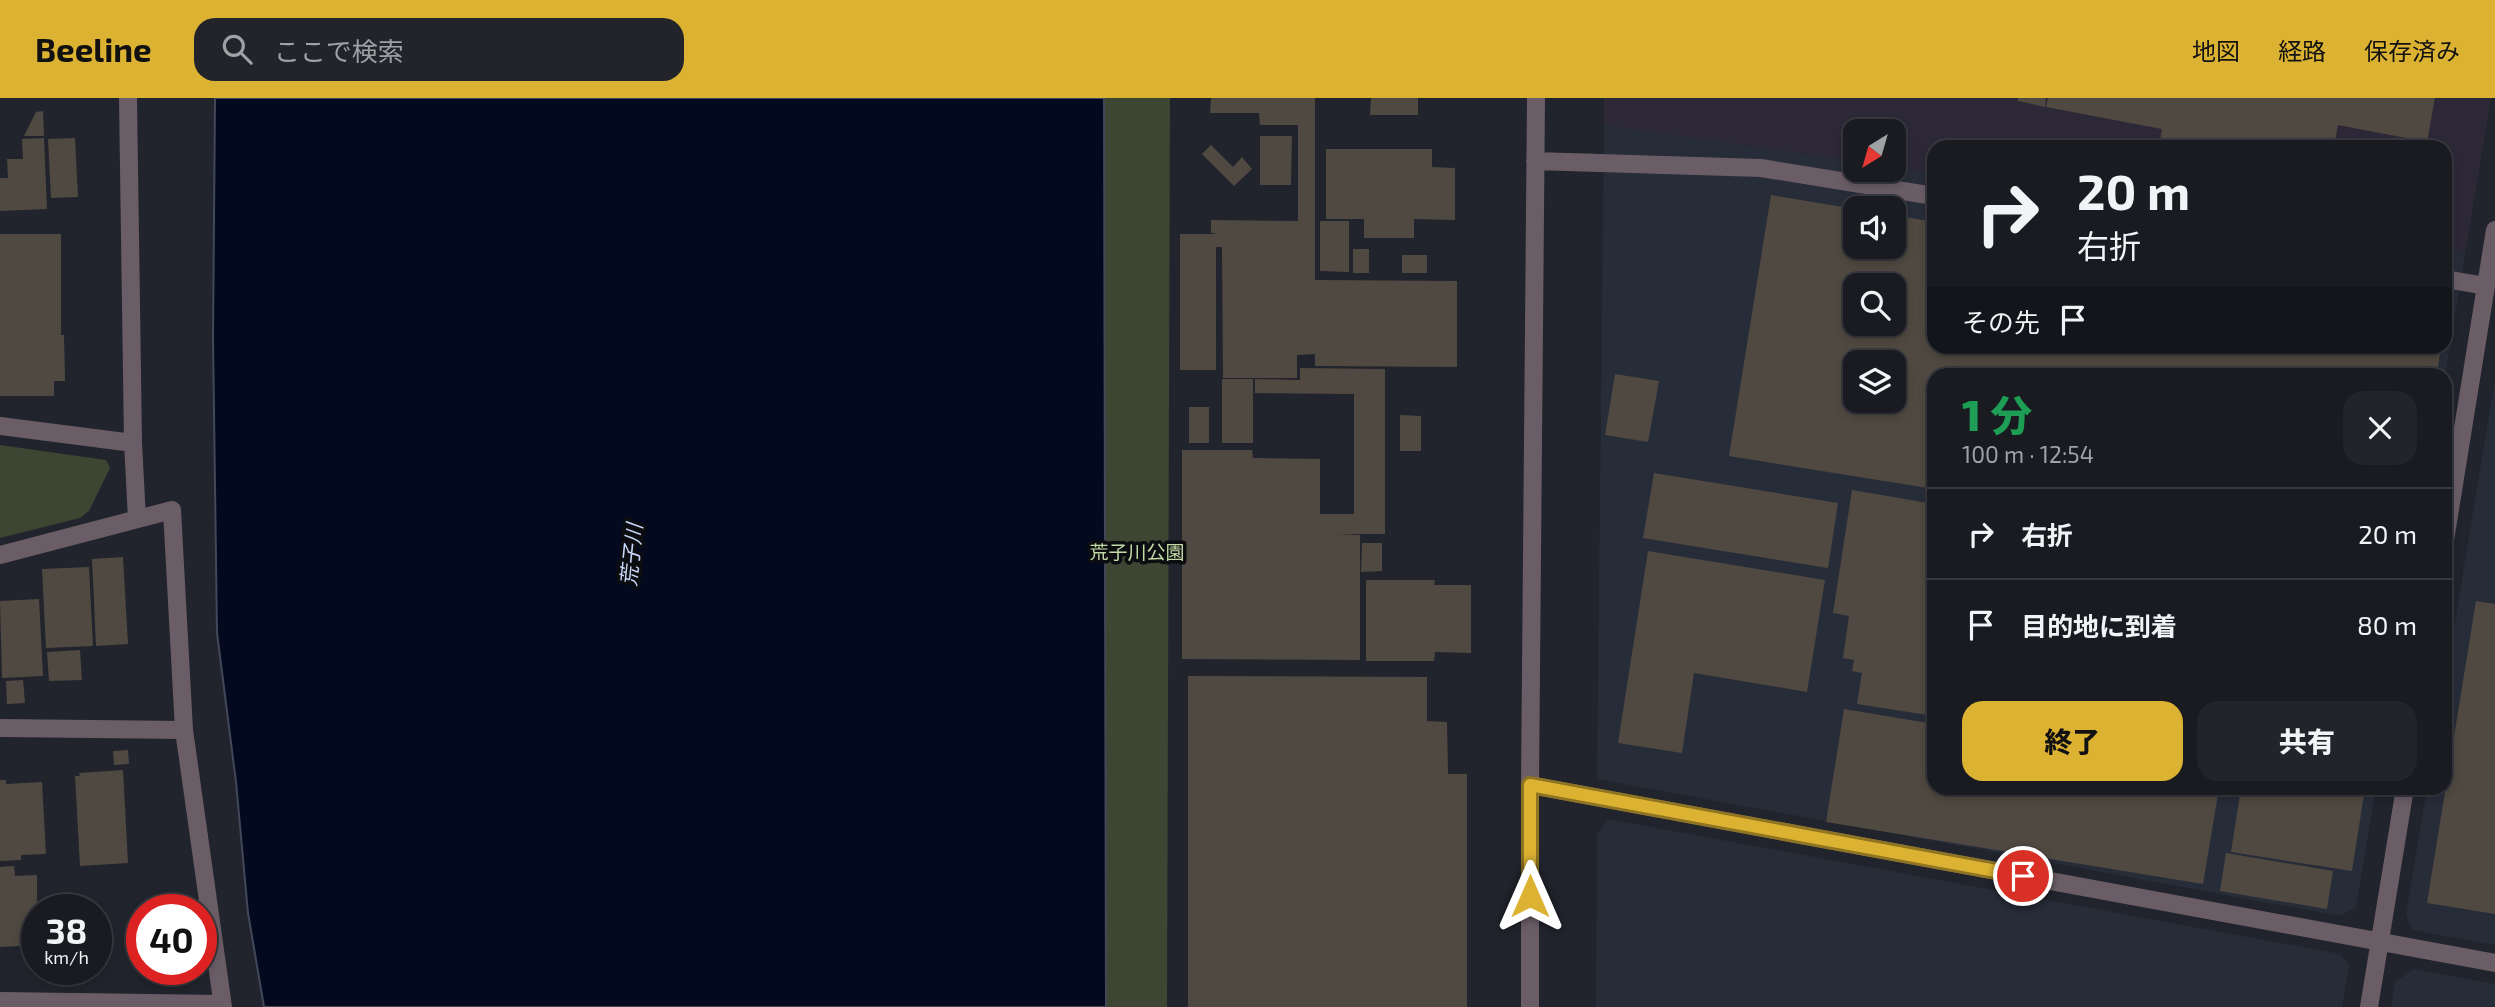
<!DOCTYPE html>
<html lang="ja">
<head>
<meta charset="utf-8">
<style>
  :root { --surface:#191b21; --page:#22242a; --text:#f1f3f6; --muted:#9fa1a5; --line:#37393f; --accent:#dcb233 }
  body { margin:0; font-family:"Exo 2","Noto Sans JP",sans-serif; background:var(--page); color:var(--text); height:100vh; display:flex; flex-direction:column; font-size:26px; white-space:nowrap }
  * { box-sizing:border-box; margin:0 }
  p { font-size:23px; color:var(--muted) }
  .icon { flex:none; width:38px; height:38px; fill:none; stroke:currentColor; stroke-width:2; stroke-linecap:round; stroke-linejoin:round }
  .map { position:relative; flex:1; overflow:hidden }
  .panel { position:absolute; left:1927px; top:270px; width:525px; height:427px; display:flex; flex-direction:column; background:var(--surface); border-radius:21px; box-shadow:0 4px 10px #0003,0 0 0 2px var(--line) }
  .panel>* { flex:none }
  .guide { position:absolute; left:1927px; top:42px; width:525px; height:214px; border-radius:21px; box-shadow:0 4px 10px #0003,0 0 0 2px var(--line); background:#191b21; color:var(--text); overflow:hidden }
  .needle { width:46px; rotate:217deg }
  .buttons { position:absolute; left:1843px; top:21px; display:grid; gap:14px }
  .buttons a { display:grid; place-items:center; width:63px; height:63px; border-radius:14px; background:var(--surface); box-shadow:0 4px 10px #0003,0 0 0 2px var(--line); font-size:35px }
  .speed { position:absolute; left:21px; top:796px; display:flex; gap:14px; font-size:35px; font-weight:700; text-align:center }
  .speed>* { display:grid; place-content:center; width:91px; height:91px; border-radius:50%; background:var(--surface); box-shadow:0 4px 10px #0003,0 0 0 2px var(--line); line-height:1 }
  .speed small { font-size:18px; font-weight:400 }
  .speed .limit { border:10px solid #d22; background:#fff; color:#111 }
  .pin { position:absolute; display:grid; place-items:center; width:60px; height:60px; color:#fff; margin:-30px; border:4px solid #fff; border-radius:50%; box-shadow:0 2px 7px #0007 }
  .me { position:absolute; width:77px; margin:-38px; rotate:0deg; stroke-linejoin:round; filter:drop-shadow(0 0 5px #0008) }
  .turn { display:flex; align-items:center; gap:24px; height:147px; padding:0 35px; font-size:32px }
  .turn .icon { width:91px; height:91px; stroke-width:2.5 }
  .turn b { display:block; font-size:49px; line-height:60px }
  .then { display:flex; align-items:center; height:66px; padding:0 35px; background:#0003; gap:14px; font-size:26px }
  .round { display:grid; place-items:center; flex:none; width:74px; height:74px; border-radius:21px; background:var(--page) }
  .head { display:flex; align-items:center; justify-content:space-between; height:119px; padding:0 35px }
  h1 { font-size:42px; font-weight:800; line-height:52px; color:#1e9e55 }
  .cta { display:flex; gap:14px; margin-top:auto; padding:14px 35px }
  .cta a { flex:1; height:80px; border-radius:21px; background:var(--accent); color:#111; font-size:28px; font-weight:800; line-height:80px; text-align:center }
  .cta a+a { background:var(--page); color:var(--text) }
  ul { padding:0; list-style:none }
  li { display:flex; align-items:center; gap:21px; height:91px; padding:0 35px; border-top:2px solid var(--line) }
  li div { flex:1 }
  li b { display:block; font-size:26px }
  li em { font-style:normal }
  header { display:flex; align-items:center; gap:42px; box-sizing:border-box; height:98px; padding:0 35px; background:var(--accent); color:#111 }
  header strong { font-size:33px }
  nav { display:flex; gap:38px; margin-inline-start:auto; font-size:24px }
  .search { width:490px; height:63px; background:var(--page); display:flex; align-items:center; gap:18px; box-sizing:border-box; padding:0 24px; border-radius:21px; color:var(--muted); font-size:26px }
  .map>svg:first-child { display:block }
</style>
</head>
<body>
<header>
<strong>Beeline</strong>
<div class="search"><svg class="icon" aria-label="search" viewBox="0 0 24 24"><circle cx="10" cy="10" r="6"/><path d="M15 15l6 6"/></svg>ここで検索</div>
<nav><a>地図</a><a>経路</a><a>保存済み</a></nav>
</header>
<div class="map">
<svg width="2495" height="909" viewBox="0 0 2495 909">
  <rect width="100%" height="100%" fill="#21242c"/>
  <!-- commercial -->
  <path fill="#2d2838" d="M 1604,0 L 2491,0 L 2465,156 L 2445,152 L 2445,49 L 1934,49 L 1934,75 L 1894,69 L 1894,33 L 1855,33 L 1855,63 L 1604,27 Z"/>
  <!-- built -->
  <path fill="#272c39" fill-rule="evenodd" d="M 1604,27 L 1855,63 L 1855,72 L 1894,72 L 1894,69 L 1934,75 L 1934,248 L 2445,248 L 2445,152 L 2465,156 L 2445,279 L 2445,276 L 1934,276 L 1934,690 L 2376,690 L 2356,809 L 2340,818 L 1597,681 ZM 1855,110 L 1894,110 L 1894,149 L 1855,149 ZM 1855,187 L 1894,187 L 1894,226 L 1855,226 ZM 1855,264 L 1894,264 L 1894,303 L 1855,303 Z
    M 2495,282 L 2495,847 L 2412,832 L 2406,817 L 2427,690 L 2445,690 L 2445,584 Z
    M 1608,721 L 2340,856 L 2349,867 L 2342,909 L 1596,909 L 1597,737 Z
    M 2414,871 L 2495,886 L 2495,909 L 2391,909 L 2395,884 Z"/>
  <!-- green -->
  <path fill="#3d4533" d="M 1104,0 L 1170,0 L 1167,909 L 1106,909 Z
    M 0,347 L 106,362 L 110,370 L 89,413 L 80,420 L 0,440 Z"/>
  <!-- water -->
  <path fill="#03091f" stroke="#434859" stroke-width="2" d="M 215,0 L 1104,0 L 1106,909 L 264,909 L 248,815 L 236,684 L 217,535 L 213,240 Z"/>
  <!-- building -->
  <path fill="#504941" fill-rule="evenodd" d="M 1211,0 L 1315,0 L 1315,182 L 1457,183 L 1457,269 L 1315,268 L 1315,256 L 1297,257 L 1297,280 L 1223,280 L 1222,149 L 1216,149 L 1216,272 L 1180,272 L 1180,136 L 1218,136 L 1211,135 L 1211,122 L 1298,123 L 1298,27 L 1260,27 L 1259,15 L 1210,15 Z
    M 1371,0 L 1418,0 L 1418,17 L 1370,17 Z
    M 2018,0 L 2046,0 L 2045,9 L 2018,3 Z
    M 2048,0 L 2435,0 L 2427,44 L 2338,27 L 2334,49 L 2159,49 L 2162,31 L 2046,9 Z
    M 43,13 L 44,38 L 24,38 L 36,14 Z
    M 1260,38 L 1292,38 L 1291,87 L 1260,87 Z
    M 44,40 L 47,111 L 0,113 L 0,80 L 8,80 L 7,61 L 23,61 L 22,41 Z
    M 75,40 L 78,99 L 51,100 L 48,41 Z
    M 1211,47 L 1233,69 L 1242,59 L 1252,71 L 1234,88 L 1202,56 Z
    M 1326,51 L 1432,51 L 1432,69 L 1455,70 L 1455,122 L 1414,121 L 1414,140 L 1364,140 L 1364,121 L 1326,121 Z
    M 1771,97 L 1855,111 L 1855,149 L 1894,149 L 1894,117 L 1934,124 L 1934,248 L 2441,248 L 2437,276 L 1934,276 L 1934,391 L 1729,358 ZM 1855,187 L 1894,187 L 1894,226 L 1855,226 ZM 1855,264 L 1894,264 L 1894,303 L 1855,303 Z
    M 1320,123 L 1349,123 L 1349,174 L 1320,173 Z
    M 0,136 L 61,136 L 61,237 L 64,237 L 65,283 L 54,283 L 54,298 L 0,298 Z
    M 1353,151 L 1369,151 L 1369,175 L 1353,175 Z
    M 1402,157 L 1427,157 L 1427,175 L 1402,175 Z
    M 1300,270 L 1385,271 L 1385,436 L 1336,436 L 1360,437 L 1360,562 L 1182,561 L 1182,352 L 1252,352 L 1253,360 L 1320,361 L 1320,416 L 1354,416 L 1354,296 L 1255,295 L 1255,281 L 1300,282 Z
    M 1615,276 L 1659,283 L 1648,344 L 1605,337 Z
    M 1222,281 L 1253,281 L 1253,345 L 1222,345 Z
    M 1189,309 L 1209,309 L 1209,345 L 1189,345 Z
    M 1400,317 L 1421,318 L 1421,353 L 1400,353 Z
    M 1654,375 L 1838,405 L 1828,470 L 1643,440 Z
    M 1852,392 L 1934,406 L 1934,618 L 1857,606 L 1862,575 L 1852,573 L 1854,562 L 1843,560 L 1849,518 L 1833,515 Z
    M 1362,445 L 1382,445 L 1382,473 L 1361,474 Z
    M 1648,453 L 1825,482 L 1807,594 L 1694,575 L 1682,655 L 1618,645 Z
    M 123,459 L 128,546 L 96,548 L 92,461 Z
    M 89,469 L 93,548 L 46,550 L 42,471 Z
    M 1366,482 L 1435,482 L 1434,487 L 1471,487 L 1471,555 L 1435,554 L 1434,563 L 1366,563 Z
    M 39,501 L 43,578 L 2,580 L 0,503 Z
    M 2476,503 L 2495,506 L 2495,816 L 2427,805 Z
    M 80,552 L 82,582 L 49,583 L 47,554 Z
    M 1188,578 L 1427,579 L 1427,623 L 1447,624 L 1448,676 L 1467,676 L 1467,909 L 1188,909 Z
    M 23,582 L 25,605 L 7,606 L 6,583 Z
    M 1844,611 L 1934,626 L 1934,690 L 2219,690 L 2203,786 L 1826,724 Z
    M 128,652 L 129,666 L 114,667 L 113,653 Z
    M 123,672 L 128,765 L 80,768 L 75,678 L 80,678 L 79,675 Z
    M 0,682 L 6,682 L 6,686 L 42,684 L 46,756 L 21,757 L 21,762 L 0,763 Z
    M 2241,690 L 2365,690 L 2352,773 L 2231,754 Z
    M 2226,755 L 2333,773 L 2327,811 L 2220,793 Z
    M 14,768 L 15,778 L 37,777 L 37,847 L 0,849 L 0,769 Z"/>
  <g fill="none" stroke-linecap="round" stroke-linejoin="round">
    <!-- minor -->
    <path stroke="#6b5d66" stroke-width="18" d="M 128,0 L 133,345
      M 1535,63 L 1761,70 L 1934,98
      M 2445,181 L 2486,188
      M 0,328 L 133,345 L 137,421
      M 2445,442 L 2495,132
      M 0,457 L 172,412 L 184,632 L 223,909
      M 0,630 L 184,632
      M 1530,687 L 2495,865
      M 0,903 L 222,906
      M 1530,909 L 1530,687 L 1536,0
      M 2369,909 L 2405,690"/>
  </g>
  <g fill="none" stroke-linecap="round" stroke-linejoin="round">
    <!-- route casing -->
    <g stroke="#8f7421" stroke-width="18">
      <path id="route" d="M 1530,798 L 1530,687 L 2023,778"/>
    </g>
    <!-- route -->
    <use href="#route" stroke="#dcb233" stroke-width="12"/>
  </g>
  <g text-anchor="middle" stroke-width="7" stroke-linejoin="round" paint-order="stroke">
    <!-- park labels -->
    <g font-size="19" fill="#c2dba4" stroke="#0c0d11">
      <text x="1137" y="461">荒子川公園</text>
    </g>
    <!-- water labels -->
    <g font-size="21" font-style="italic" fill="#c6d6f6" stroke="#0c0d11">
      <text transform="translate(632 457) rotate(-84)" y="7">荒子川</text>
    </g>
  </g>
</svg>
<div class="buttons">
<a><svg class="needle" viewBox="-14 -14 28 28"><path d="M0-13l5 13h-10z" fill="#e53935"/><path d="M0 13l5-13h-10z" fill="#9fa1a5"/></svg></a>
<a><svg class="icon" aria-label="sound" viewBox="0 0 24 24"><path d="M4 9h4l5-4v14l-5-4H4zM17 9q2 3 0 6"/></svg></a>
<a><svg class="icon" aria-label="search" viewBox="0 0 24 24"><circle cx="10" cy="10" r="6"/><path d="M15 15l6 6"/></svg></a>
<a><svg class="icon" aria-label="layers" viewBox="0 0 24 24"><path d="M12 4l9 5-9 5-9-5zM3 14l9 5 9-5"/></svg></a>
</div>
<div class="speed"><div>38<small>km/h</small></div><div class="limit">40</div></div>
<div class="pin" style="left:2023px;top:778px;background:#d93025"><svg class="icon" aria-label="arrive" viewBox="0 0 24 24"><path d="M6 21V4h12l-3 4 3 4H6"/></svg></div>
<svg class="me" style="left:1530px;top:798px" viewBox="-20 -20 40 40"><path d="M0-17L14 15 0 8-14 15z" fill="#dcb233" stroke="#fff" stroke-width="4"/></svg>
<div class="guide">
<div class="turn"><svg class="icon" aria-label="right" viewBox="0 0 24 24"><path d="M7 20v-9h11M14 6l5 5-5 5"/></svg><div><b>20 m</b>右折</div></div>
<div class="then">その先<svg class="icon" aria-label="arrive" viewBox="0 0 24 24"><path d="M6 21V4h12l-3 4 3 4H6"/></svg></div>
</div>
<section class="panel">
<div class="head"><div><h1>1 分</h1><p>100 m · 12:54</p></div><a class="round"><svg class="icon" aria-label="close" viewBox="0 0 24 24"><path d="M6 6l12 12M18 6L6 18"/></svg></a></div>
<ul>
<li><svg class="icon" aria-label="right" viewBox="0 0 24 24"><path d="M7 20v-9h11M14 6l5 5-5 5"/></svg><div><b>右折</b></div><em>20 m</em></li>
<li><svg class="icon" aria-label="arrive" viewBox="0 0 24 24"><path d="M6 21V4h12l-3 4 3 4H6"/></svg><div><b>目的地に到着</b></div><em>80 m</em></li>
</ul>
<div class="cta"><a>終了</a><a>共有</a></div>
</section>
</div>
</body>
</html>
